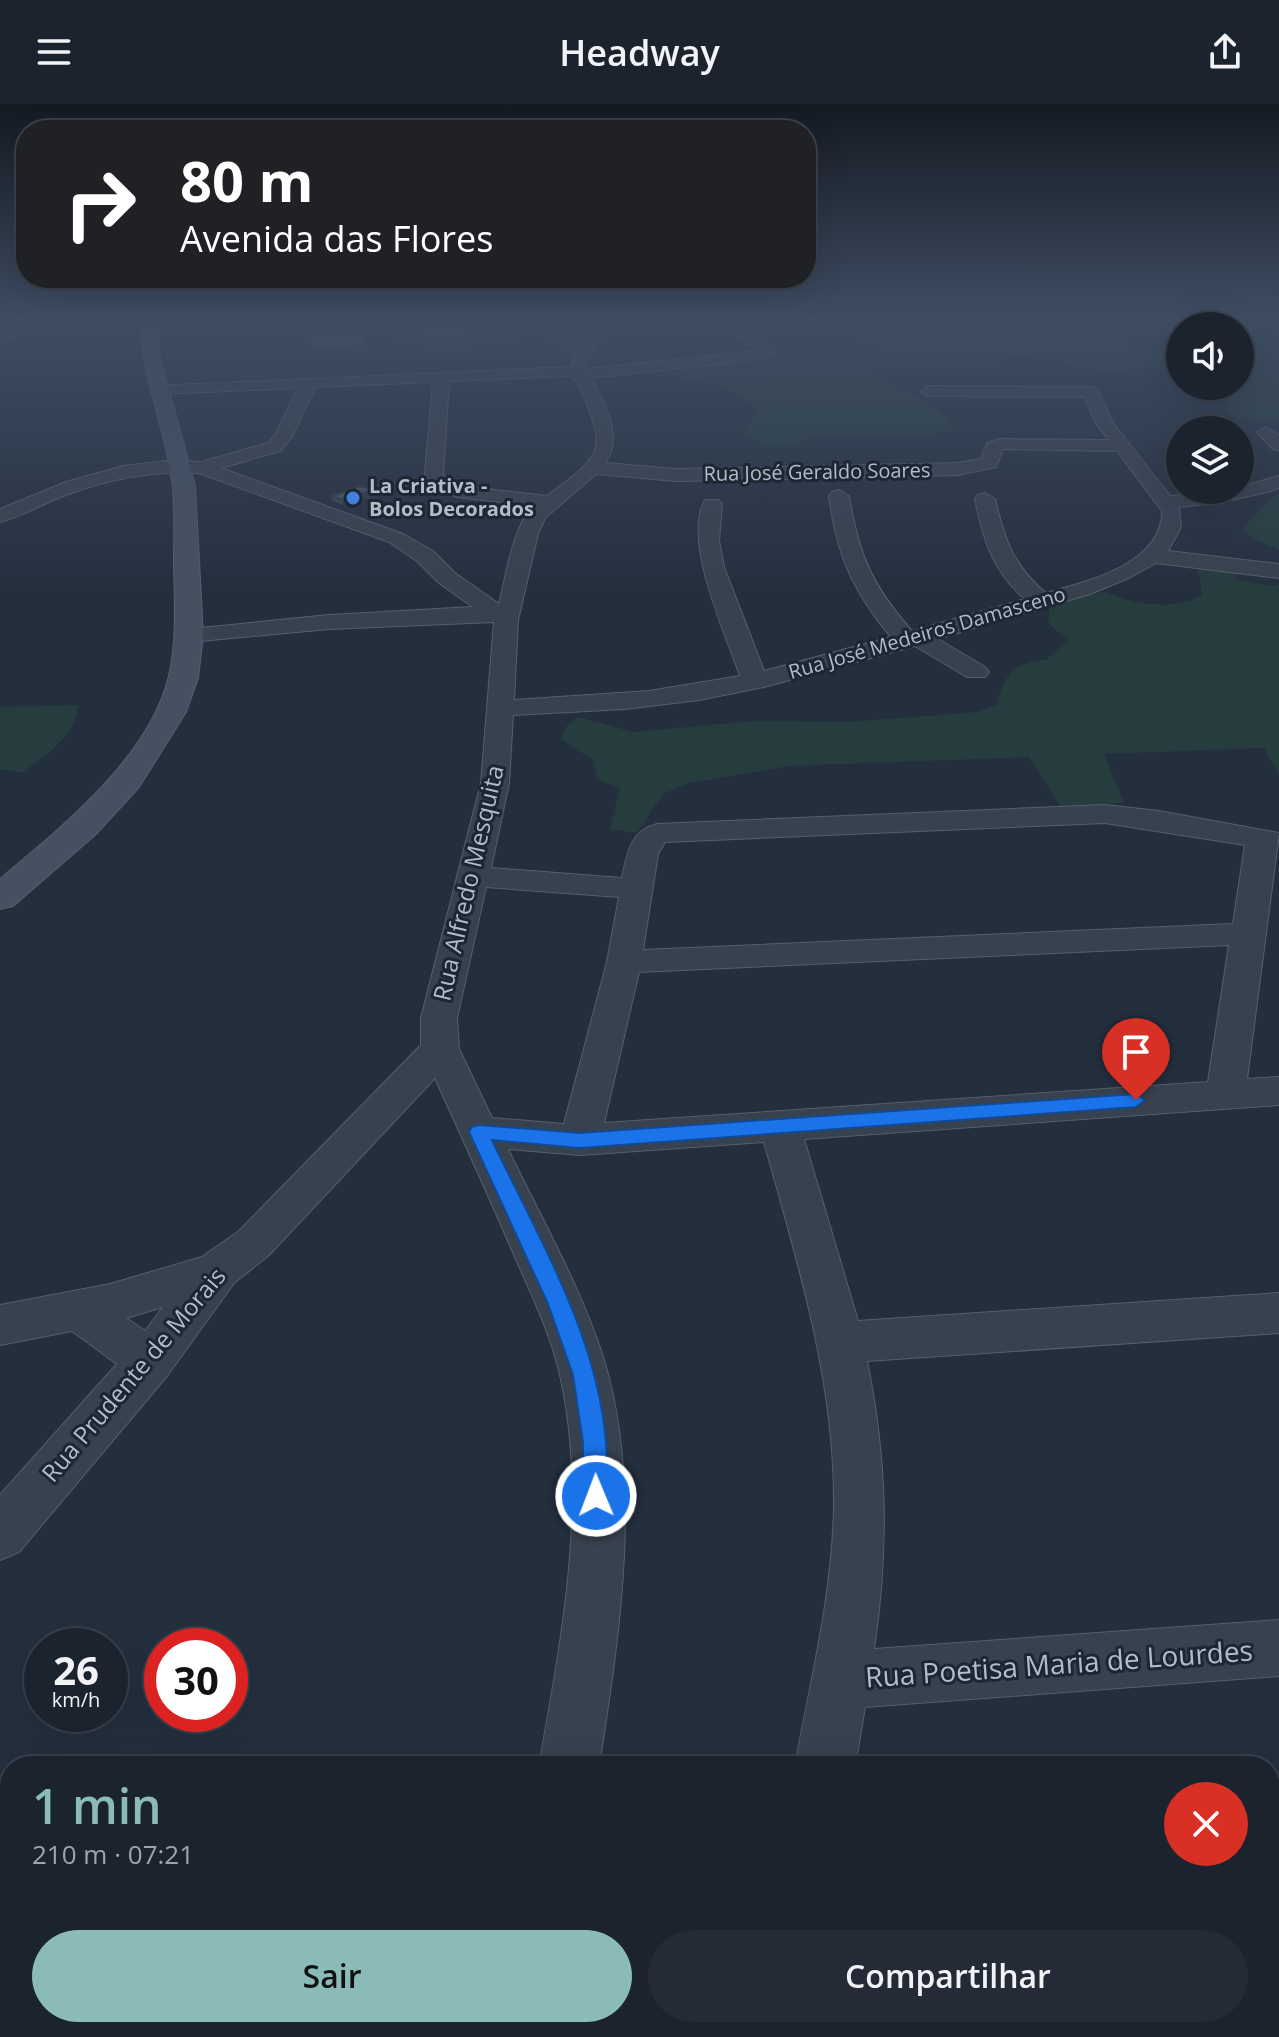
<!DOCTYPE html>
<html lang="pt">
<head>
<meta charset="utf-8">
<style>
  :root { --surface:#1b232e; --page:#242b36; --text:#f1f3f6; --muted:#a0a4aa; --line:#39404a; --accent:#8bbbb9 }
  body { margin:0; font-family:"Open Sans",sans-serif; background:var(--page); color:var(--text); height:100vh; display:flex; flex-direction:column; font-size:30px; white-space:nowrap }
  * { box-sizing:border-box; margin:0 }
  p { font-size:26px; color:var(--muted) }
  .icon { flex:none; width:44px; height:44px; fill:none; stroke:currentColor; stroke-width:2; stroke-linecap:round; stroke-linejoin:round }
  .map { position:relative; flex:1; overflow:hidden }
  .side { position:absolute; left:0px; top:1652px; width:1280px; height:282px; display:flex; flex-direction:column; background:var(--surface); border-radius:32px 32px 0 0; box-shadow:0 8px 32px #0002,0 0 0 2px var(--line) }
  .side>* { flex:none }
  .banner { position:absolute; left:16px; top:16px; width:800px; height:168px; border-radius:32px; box-shadow:0 8px 32px #0002,0 0 0 2px var(--line); background:#202124; color:#fff; overflow:hidden }
  .fabs { position:absolute; left:1166px; top:208px; display:grid; gap:16px }
  .fabs a { display:grid; place-items:center; width:88px; height:88px; border-radius:50%; background:var(--surface); box-shadow:0 8px 32px #0002,0 0 0 2px var(--line); font-size:40px }
  .speed { position:absolute; left:24px; top:1524px; display:flex; gap:16px; font-size:40px; font-weight:700; text-align:center }
  .speed>* { display:grid; place-content:center; width:104px; height:104px; border-radius:50%; background:var(--surface); box-shadow:0 8px 32px #0002,0 0 0 2px var(--line); line-height:1 }
  .speed small { font-size:20px; font-weight:400 }
  .speed .limit { border:12px solid #d22; background:#fff; color:#111 }
  .pin { position:absolute; display:grid; place-items:center; width:68px; height:68px; color:#fff; margin:-82px -34px; border-radius:50% 50% 50% 0; rotate:-45deg; box-shadow:0 0 8px #0007 }
  .pin .icon { rotate:45deg }
  .me { position:absolute; width:88px; margin:-44px; rotate:359deg; stroke-linejoin:round; filter:drop-shadow(0 0 6px #0008) }
  .turn { display:flex; align-items:center; gap:28px; height:168px; padding:0 32px; font-size:36px }
  .turn .icon { width:104px; height:104px; stroke-width:2.5 }
  .turn b { display:block; font-size:56px; line-height:68px }
  .round { display:grid; place-items:center; flex:none; width:84px; height:84px; border-radius:42px; background:var(--page) }
  .summary { display:flex; align-items:center; justify-content:space-between; height:136px; padding:0 32px }
  h1 { font-size:48px; font-weight:600; line-height:60px; color:var(--accent) }
  .primary-button { display:flex; gap:16px; margin-top:auto; padding:16px 32px }
  .primary-button a { flex:1; height:92px; border-radius:48px; background:var(--accent); color:#111; font-size:32px; font-weight:600; line-height:92px; text-align:center }
  .primary-button a+a { background:var(--page); color:var(--text) }
  header { display:flex; justify-content:space-between; align-items:center; height:104px; padding:0 32px; background:var(--surface); font-size:36px; font-weight:600 }
  .map>svg:first-child { display:block }
</style>
</head>
<body>
<header><svg class="icon" aria-label="menu" viewBox="0 0 24 24"><path d="M4 6h16M4 12h16M4 18h16"/></svg>Headway<svg class="icon" aria-label="share" viewBox="0 0 24 24"><path d="M12 15V3M7 8l5-5 5 5M5 13v7h14v-7"/></svg></header>
<div class="map">
<svg width="1279" height="1933" viewBox="0 0 1279 1933">
  <rect width="100%" height="100%" fill="#242f3e"/>
  <!-- green -->
  <path fill="#263c3f" d="M 775,216 L 1119,216 L 1131,241 L 1148,247 L 1180,248 L 1180,272 C 1156,255 1140,267 1114,268 C 1075,269 1036,242 996,256 L 1000,264 L 992,266 L 876,265 L 874,270 C 894,280 947,305 953,326 L 922,333 L 811,332 C 805,334 800,340 794,342 C 776,348 756,336 741,328 L 760,308 C 745,291 725,282 703,277 C 692,275 682,276 672,269 C 736,243 817,274 877,245 L 868,235 L 798,229 Z
    M 1279,219 L 1279,316 C 1262,317 1239,320 1227,305 L 1229,301 L 1219,292 L 1196,282 L 1240,282 L 1240,231 L 1266,230 Z
    M 1279,389 L 1279,446 L 1254,435 L 1243,425 C 1246,419 1273,391 1279,389 Z
    M 1197,461 L 1237,464 L 1235,475 L 1274,482 L 1279,480 L 1279,672 L 1264,644 L 1104,650 L 1124,699 L 1061,703 L 1029,653 L 789,662 L 689,679 L 663,690 L 637,729 L 610,725 L 620,684 L 597,675 L 593,656 L 560,635 L 566,623 L 578,613 L 633,628 L 753,617 L 848,618 L 978,608 L 997,601 C 1003,570 1015,558 1046,556 L 1068,536 L 1048,519 L 1050,499 L 1104,488 L 1135,498 L 1164,501 L 1191,497 L 1202,490 Z
    M 78,601 C 76,632 44,653 21,669 L 0,665 L 0,603 Z"/>
  <g fill="none" stroke-linecap="round" stroke-linejoin="round">
    <!-- minor casing -->
    <g stroke="#565f6c" stroke-width="2">
      <path id="minor" d="M 59,216 L 97,216 L 14,232 L 0,239 L 0,228 L 5,225 Z
        M 535,216 L 550,216 L 564,232 L 581,242 L 603,216 L 618,216 L 590,250 L 585,265 L 760,247 L 709,216 L 727,216 L 779,247 L 770,254 L 590,274 C 606,297 623,335 605,359 L 676,365 L 958,359 L 981,355 L 987,339 L 1000,335 L 1109,336 L 1096,320 L 1085,293 L 928,292 L 920,287 L 928,282 L 1091,283 L 1097,285 L 1113,319 L 1170,392 L 1240,386 L 1240,383 L 1279,372 L 1279,384 L 1271,387 L 1223,398 L 1179,403 L 1181,423 L 1168,447 L 1279,460 L 1279,474 L 1156,459 L 1129,474 L 1090,490 L 938,535 L 985,563 L 989,568 L 985,573 L 967,573 L 915,542 L 764,583 L 699,596 L 625,605 L 513,611 L 509,679 L 491,764 L 622,774 C 627,750 630,727 657,720 L 1105,701 L 1159,707 L 1279,729 L 1247,975 L 1279,973 L 1279,1001 L 804,1035 L 858,1217 L 1279,1189 L 1279,1229 L 867,1257 C 887,1356 889,1444 874,1545 L 1279,1516 L 1279,1572 L 865,1603 L 855,1662 L 795,1662 C 811,1575 833,1489 834,1400 C 835,1276 797,1156 764,1038 L 580,1051 L 508,1045 C 541,1114 581,1183 604,1256 C 643,1386 619,1531 599,1662 L 539,1662 C 562,1532 591,1389 557,1259 C 546,1219 528,1183 512,1146 C 487,1088 461,1031 435,974 L 269,1151 L 234,1179 L 167,1272 L 19,1448 L 0,1456 L 0,1391 L 117,1260 L 72,1227 L 0,1241 L 0,1201 L 110,1180 L 202,1153 L 239,1127 L 421,941 L 421,914 L 481,679 L 494,518 L 329,525 L 189,538 L 181,536 L 177,531 L 181,526 L 329,511 L 473,503 L 439,479 L 417,457 L 389,438 L 199,369 C 149,366 105,376 58,394 C 39,402 20,413 0,418 L 0,405 L 66,378 L 123,362 L 175,356 L 201,358 L 268,339 L 275,331 L 298,284 L 160,290 L 152,285 L 154,282 L 571,263 L 575,251 L 554,238 ZM 573,272 C 583,288 603,330 594,349 C 585,366 562,380 547,392 L 461,382 L 446,375 L 443,370 L 449,277 ZM 433,278 L 425,370 L 431,383 L 457,393 L 534,402 C 513,420 506,473 499,500 L 455,469 L 433,447 L 403,430 L 221,364 L 280,347 L 292,333 L 315,283 ZM 1003,345 L 1117,347 L 1162,407 C 1163,460 1086,478 1046,489 C 1014,463 1004,435 995,395 L 985,389 L 978,391 L 975,395 C 983,435 993,468 1025,495 L 912,527 C 873,483 858,450 849,392 L 839,386 L 832,388 L 829,392 C 837,452 853,487 891,533 L 764,567 L 724,463 L 719,437 L 722,400 L 719,396 L 705,396 C 682,437 726,530 740,572 L 649,587 L 514,596 L 518,516 L 538,430 L 545,414 L 596,370 L 676,377 L 958,371 L 996,363 ZM 1105,719 L 1245,741 L 1233,820 L 643,846 L 658,750 L 665,738 ZM 486,783 L 619,793 L 607,858 L 564,1020 L 492,1014 L 459,945 L 457,914 ZM 1229,841 L 1208,978 L 604,1019 L 639,868 ZM 163,1203 L 145,1227 L 126,1214 Z
        M 1127,216 L 1181,222 L 1180,230 L 1142,228 Z
        M 1248,216 L 1262,216 L 1267,223 L 1240,230 L 1239,222 L 1251,220 Z
        M 1266,323 L 1279,331 L 1279,346 L 1273,345 L 1257,328 Z
        M 0,1769 L 10,1773 L 10,1841 L 0,1836 Z
        M 463,1924 L 531,1924 L 529,1933 L 459,1933 Z
        M 751,1924 L 819,1924 L 818,1933 L 748,1933 Z"/>
    </g>
    <!-- secondary casing -->
    <g stroke="#565f6c" stroke-width="2">
      <path id="secondary" d="M 140,216 L 156,216 L 159,250 L 195,382 L 203,531 L 198,574 L 186,608 L 139,683 L 96,730 L 13,802 L 0,805 L 0,775 C 61,724 150,653 169,572 C 177,536 175,500 174,463 C 174,437 175,409 173,384 C 167,327 142,276 140,216 Z"/>
    </g>
    <!-- minor -->
    <use href="#minor" fill="#38414e" fill-rule="evenodd"/>
    <!-- secondary -->
    <use href="#secondary" fill="#465061" fill-rule="evenodd"/>
  </g>
  <!-- wall -->
  <path fill="#3b4654" d="M 386,216 L 490,216 L 491,219 L 495,218 L 495,216 L 514,216 L 517,243 L 426,249 L 421,233 L 393,235 Z
    M 331,392 L 373,392 L 343,401 L 332,397 Z"/>
  <!-- shaded-wall -->
  <path fill="#303945" d="M 440,216 L 490,216 L 491,229 L 447,232 Z
    M 501,216 L 514,216 L 514,227 L 516,227 L 517,243 L 426,249 L 424,234 L 502,228 Z
    M 436,217 L 437,232 L 420,224 L 421,233 L 393,235 L 391,220 Z
    M 368,242 L 369,254 L 315,258 L 313,245 Z
    M 372,386 L 373,392 L 343,401 L 342,396 Z"/>
  <!-- building -->
  <path fill="#455162" stroke="#303945" stroke-width="2" d="M 390,216 L 453,216 L 446,217 L 449,221 L 510,218 L 516,227 L 424,234 L 420,224 L 438,222 L 436,217 L 391,220 Z
    M 362,225 L 368,242 L 313,245 L 309,229 Z
    M 361,382 L 372,386 L 342,396 L 331,392 Z"/>
  <!-- sky -->
  <linearGradient id="sky" x2="0" y2="1"><stop stop-color="#141a22"/><stop offset="0.44" stop-color="#3f4d63"/><stop offset="1" stop-color="#3f4d63" stop-opacity="0"/></linearGradient>
  <rect width="1279" height="487" fill="url(#sky)"/>
  <!-- route -->
  <path fill="#1a73e8" stroke="#114b97" stroke-width="2" d="M 1136,990 L 1145,996 L 1136,1003 L 580,1044 L 492,1036 C 540,1138 605,1243 607,1358 C 608,1372 610,1387 604,1400 L 596,1404 L 587,1400 L 583,1392 L 583,1338 L 573,1271 L 548,1200 L 469,1028 L 472,1023 L 479,1021 L 580,1029 Z"/>
  <!-- markers -->
  <circle fill="#3f7fe0" stroke="#1d2633" stroke-width="3" cx="353" cy="394" r="8"/>
  <g text-anchor="middle" stroke-width="6" stroke-linejoin="round" paint-order="stroke">
    <!-- far-street labels -->
    <g font-size="20" fill="#b4bcc9" stroke="#1d2633">
      <text transform="translate(817 368) rotate(-1)" y="7">Rua José Geraldo Soares</text>
      <text transform="translate(927 529) rotate(-16)" y="7">Rua José Medeiros Damasceno</text>
    </g>
    <!-- far-poi labels -->
    <g font-size="20" font-weight="bold" fill="#b4bcc9" stroke="#1d2633" text-anchor="start">
      <text x="369" y="389">La Criativa -<tspan x="369" dy="23">Bolos Decorados</tspan></text>
    </g>
    <!-- street labels -->
    <g font-size="24" fill="#b4bcc9" stroke="#1d2633">
      <text transform="translate(469 779) rotate(-77)" y="8">Rua Alfredo Mesquita</text>
      <text transform="translate(134 1271) rotate(-50)" y="8">Rua Prudente de Morais</text>
    </g>
    <!-- near-street labels -->
    <g font-size="28" fill="#b4bcc9" stroke="#1d2633">
      <text transform="translate(1059 1560) rotate(-4)" y="10">Rua Poetisa Maria de Lourdes</text>
    </g>
  </g>
</svg>
<div class="fabs">
<a><svg class="icon" aria-label="sound" viewBox="0 0 24 24"><path d="M4 9h4l5-4v14l-5-4H4zM17 9q2 3 0 6"/></svg></a>
<a><svg class="icon" aria-label="layers" viewBox="0 0 24 24"><path d="M12 4l9 5-9 5-9-5zM3 14l9 5 9-5"/></svg></a>
</div>
<div class="speed"><div>26<small>km/h</small></div><div class="limit">30</div></div>
<div class="pin" style="left:1136px;top:996px;background:#d93025"><svg class="icon" aria-label="arrive" viewBox="0 0 24 24"><path d="M6 21V4h12l-3 4 3 4H6"/></svg></div>
<svg class="me" style="left:596px;top:1392px" viewBox="-20 -20 40 40"><circle r="17" fill="#1a73e8" stroke="#fff" stroke-width="3"/><path d="M0-11L8 9 0 5-8 9z" fill="#fff"/></svg>
<div class="banner">
<div class="turn"><svg class="icon" aria-label="right" viewBox="0 0 24 24"><path d="M7 20v-9h11M14 6l5 5-5 5"/></svg><div><b>80 m</b>Avenida das Flores</div></div>
</div>
<section class="side">
<div class="summary"><div><h1>1 min</h1><p>210 m · 07:21</p></div><a class="round" style="background:#d93025;color:#fff"><svg class="icon" aria-label="close" viewBox="0 0 24 24"><path d="M6 6l12 12M18 6L6 18"/></svg></a></div>
<div class="primary-button"><a>Sair</a><a>Compartilhar</a></div>
</section>
</div>
</body>
</html>
